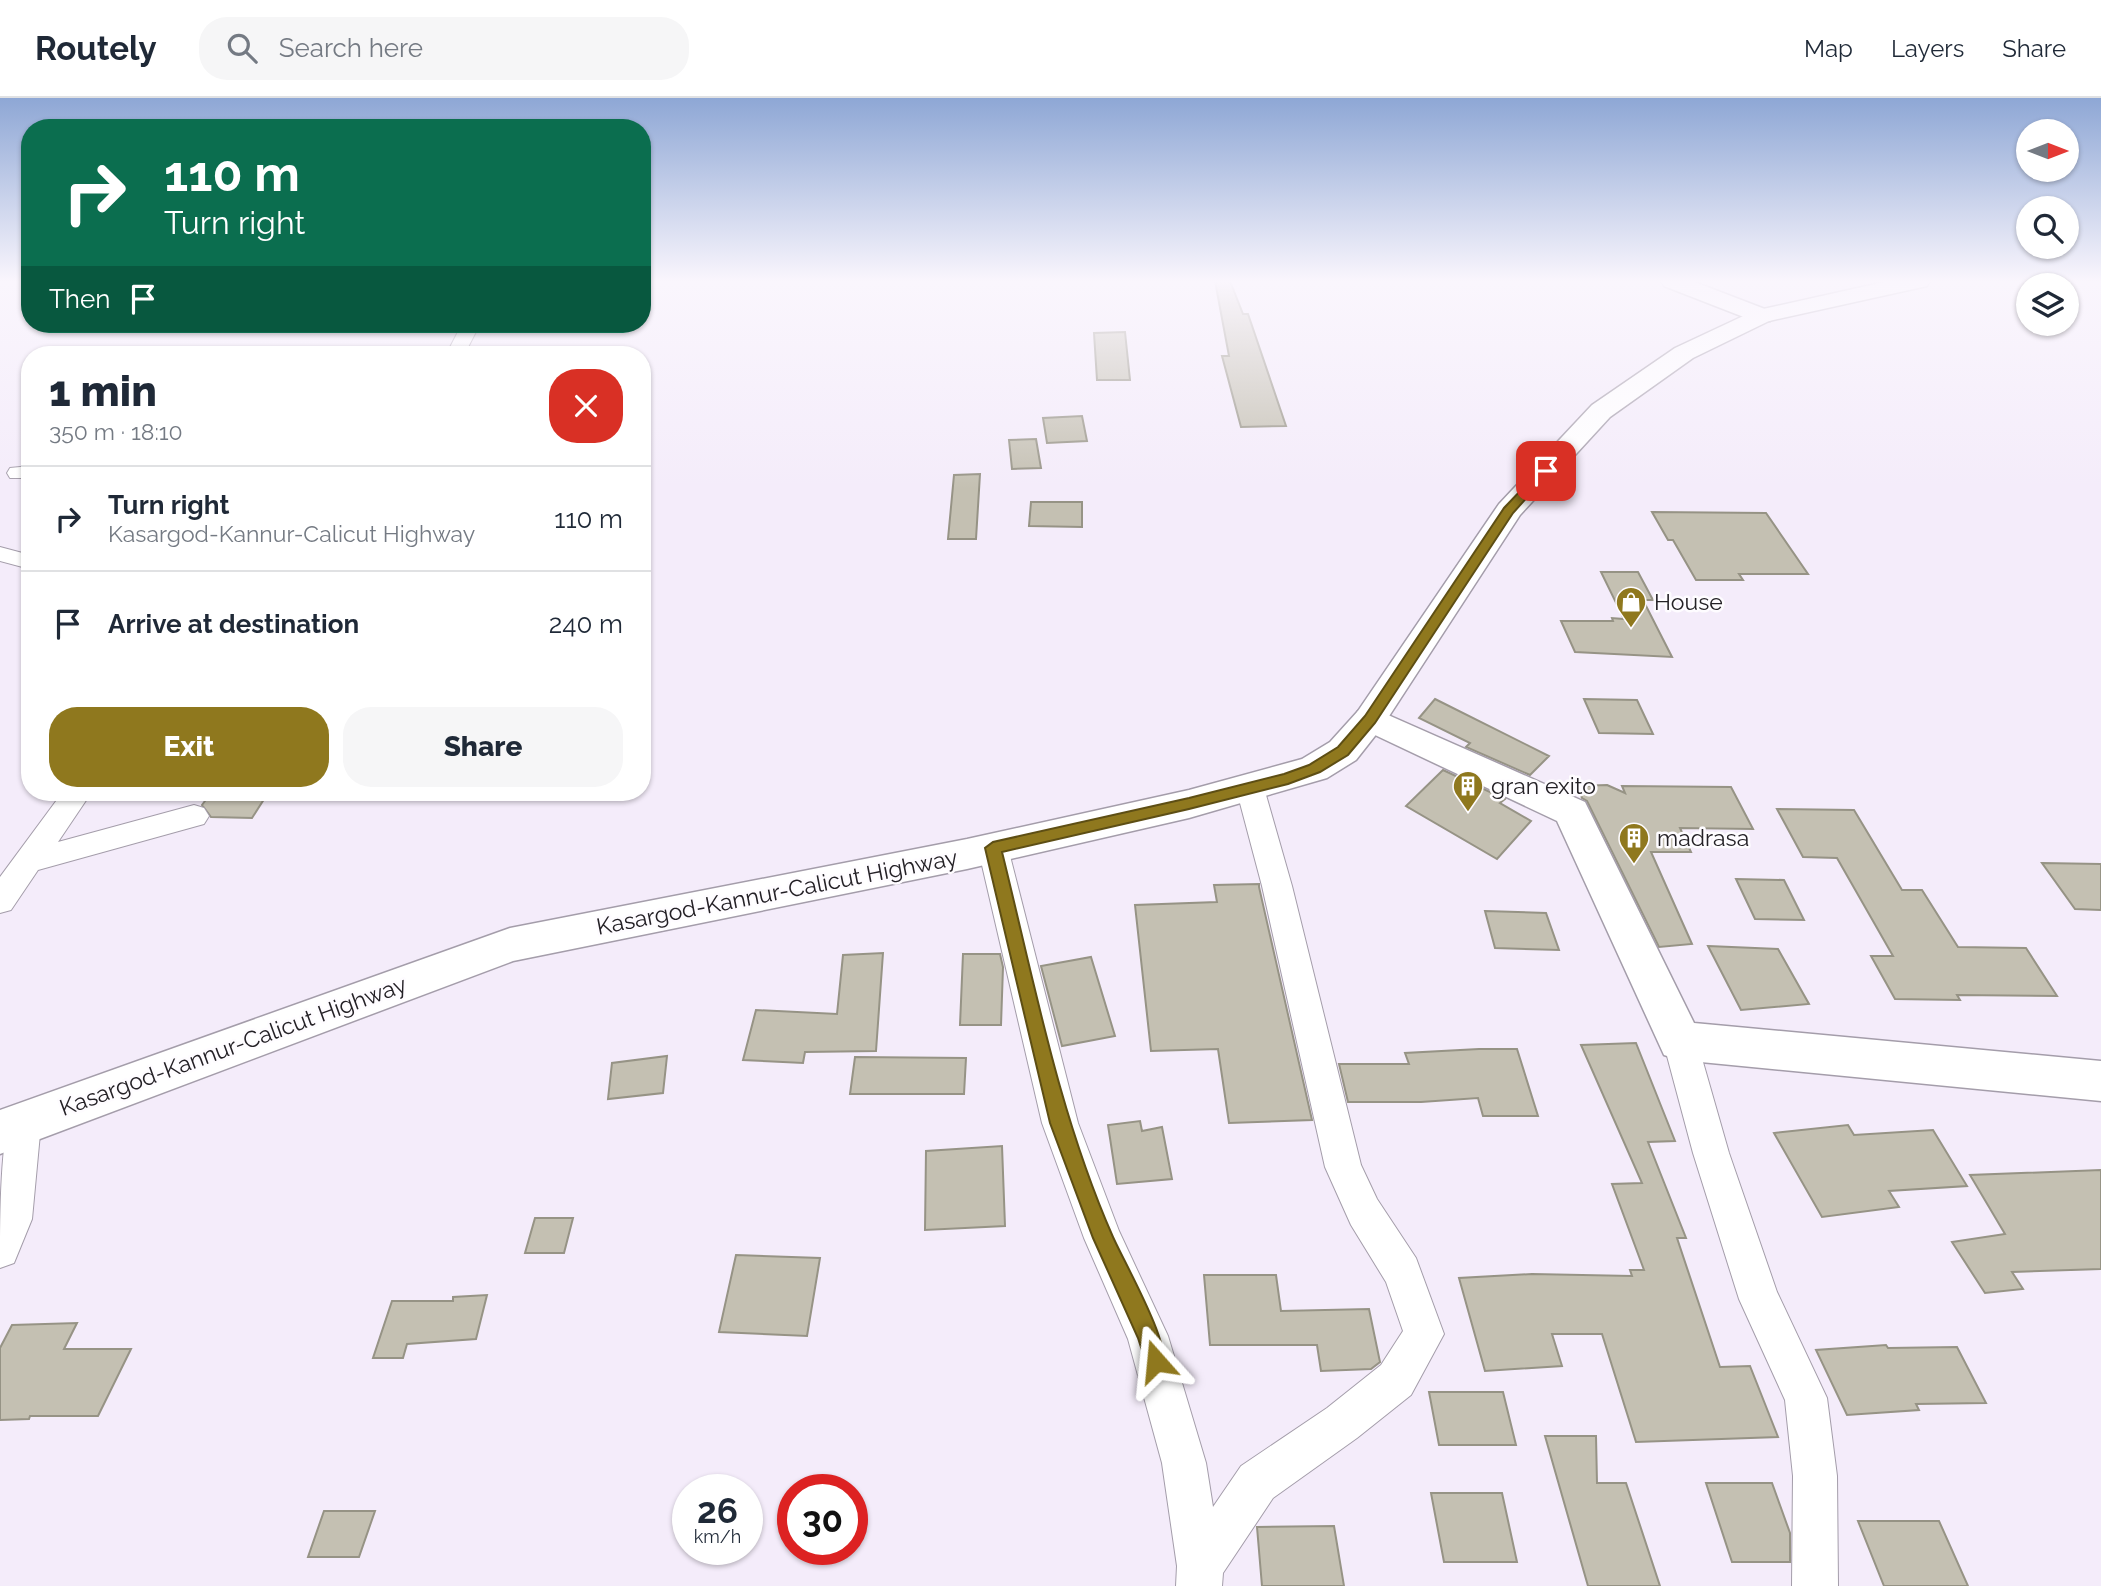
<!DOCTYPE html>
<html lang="en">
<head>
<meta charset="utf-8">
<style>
  :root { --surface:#fff; --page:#f6f6f7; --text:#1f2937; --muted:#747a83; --line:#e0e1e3; --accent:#8f781e }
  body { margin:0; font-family:Raleway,sans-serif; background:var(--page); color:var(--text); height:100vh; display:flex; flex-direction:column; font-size:26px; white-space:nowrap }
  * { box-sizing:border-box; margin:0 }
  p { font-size:23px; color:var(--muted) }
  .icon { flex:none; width:38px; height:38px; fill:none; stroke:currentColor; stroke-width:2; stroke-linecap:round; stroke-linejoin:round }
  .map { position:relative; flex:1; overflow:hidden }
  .sheet { position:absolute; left:21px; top:248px; width:630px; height:455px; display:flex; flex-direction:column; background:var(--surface); border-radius:28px; box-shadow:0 2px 5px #0004 }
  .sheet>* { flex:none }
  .hud { position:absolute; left:21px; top:21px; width:630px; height:214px; border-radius:28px; box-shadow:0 2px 5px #0004; background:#0b6e4f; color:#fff; overflow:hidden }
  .needle { width:46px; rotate:90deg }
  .controls { position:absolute; left:2016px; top:21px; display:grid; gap:14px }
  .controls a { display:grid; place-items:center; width:63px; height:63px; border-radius:50%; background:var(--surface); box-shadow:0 2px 5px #0004; font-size:35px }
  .speed { position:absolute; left:672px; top:1376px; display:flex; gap:14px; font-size:35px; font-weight:700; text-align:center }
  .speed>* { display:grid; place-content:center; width:91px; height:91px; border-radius:50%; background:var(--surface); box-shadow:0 2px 5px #0004; line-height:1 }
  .speed small { font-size:18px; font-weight:400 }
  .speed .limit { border:10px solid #d22; background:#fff; color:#111 }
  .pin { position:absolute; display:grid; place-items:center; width:60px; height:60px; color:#fff; margin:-30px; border-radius:14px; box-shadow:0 4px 10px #0006 }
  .me { position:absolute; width:77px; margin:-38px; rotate:342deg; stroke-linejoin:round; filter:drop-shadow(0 0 5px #0008) }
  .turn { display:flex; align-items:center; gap:24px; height:147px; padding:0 28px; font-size:32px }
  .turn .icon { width:91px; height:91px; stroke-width:2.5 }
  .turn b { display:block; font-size:49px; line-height:60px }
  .then { display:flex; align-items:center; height:66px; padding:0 28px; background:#0003; gap:14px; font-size:26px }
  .round { display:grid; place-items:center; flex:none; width:74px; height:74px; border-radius:28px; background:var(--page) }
  .head { display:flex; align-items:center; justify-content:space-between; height:119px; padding:0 28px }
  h1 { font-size:42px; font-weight:800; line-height:52px }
  .primary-button { display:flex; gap:14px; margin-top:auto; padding:14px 28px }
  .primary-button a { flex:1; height:80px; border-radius:28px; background:var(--accent); color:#fff; font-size:28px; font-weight:800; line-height:80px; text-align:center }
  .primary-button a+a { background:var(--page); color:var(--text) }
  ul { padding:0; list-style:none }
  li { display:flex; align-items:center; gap:21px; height:105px; padding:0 28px; border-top:2px solid var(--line) }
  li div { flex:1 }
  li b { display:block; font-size:26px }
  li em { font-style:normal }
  header { display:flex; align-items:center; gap:42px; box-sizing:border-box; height:98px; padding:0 35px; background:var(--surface); border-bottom:2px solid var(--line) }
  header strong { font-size:33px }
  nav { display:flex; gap:38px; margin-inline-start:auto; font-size:24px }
  .search { width:490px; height:63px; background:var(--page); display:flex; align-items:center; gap:18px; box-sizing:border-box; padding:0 24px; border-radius:28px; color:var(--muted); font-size:26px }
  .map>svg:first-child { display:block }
</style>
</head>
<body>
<header>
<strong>Routely</strong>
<div class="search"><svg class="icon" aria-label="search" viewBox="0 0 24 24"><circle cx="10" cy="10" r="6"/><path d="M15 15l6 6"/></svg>Search here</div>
<nav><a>Map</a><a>Layers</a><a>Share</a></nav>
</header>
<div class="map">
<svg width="2101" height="1488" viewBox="0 0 2101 1488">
  <rect width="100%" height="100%" fill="#f4ecfa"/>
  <!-- building -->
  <path fill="#c4c0b2" stroke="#969385" stroke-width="2" d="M 1215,183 L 1230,183 L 1243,216 L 1248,216 L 1286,328 L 1241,329 L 1222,258 L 1229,258 Z
    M 1125,234 L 1130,282 L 1097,282 L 1094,235 Z
    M 1082,318 L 1087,343 L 1047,345 L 1043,320 Z
    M 1036,341 L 1041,370 L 1012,371 L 1009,342 Z
    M 980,376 L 976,441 L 948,441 L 954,377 Z
    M 1031,404 L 1082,404 L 1082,429 L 1029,428 Z
    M 1652,414 L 1766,415 L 1808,476 L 1739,476 L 1743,482 L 1696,482 L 1673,442 L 1668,442 Z
    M 1601,474 L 1638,474 L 1653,502 L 1643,502 L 1672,559 L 1575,554 L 1561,523 L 1613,523 L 1612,520 L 1624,521 Z
    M 1435,601 L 1549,658 L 1530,677 L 1466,649 L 1470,645 L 1419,620 Z
    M 1584,601 L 1637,602 L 1653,636 L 1599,635 Z
    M 1443,672 L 1505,701 L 1500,705 L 1531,723 L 1497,761 L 1406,708 Z
    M 1607,687 L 1625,695 L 1622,688 L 1731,689 L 1753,731 L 1680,730 L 1691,754 L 1651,754 L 1692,846 L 1659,849 L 1587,703 L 1582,700 L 1577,688 Z
    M 211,695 L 268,695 L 252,720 L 211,719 L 202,707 Z
    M 1777,711 L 1854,712 L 1902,792 L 1922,792 L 1958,849 L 2026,850 L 2057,898 L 1957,897 L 1960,902 L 1895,901 L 1871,858 L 1893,858 L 1837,760 L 1803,759 Z
    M 2042,765 L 2101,766 L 2101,812 L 2075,811 Z
    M 1736,781 L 1784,782 L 1804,822 L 1755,821 Z
    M 1259,786 L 1259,789 L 1312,1022 L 1229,1025 L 1218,951 L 1151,953 L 1135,807 L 1217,804 L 1214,787 Z
    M 1485,813 L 1546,815 L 1559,852 L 1495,850 Z
    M 1708,848 L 1778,851 L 1809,906 L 1741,912 Z
    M 883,855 L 876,953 L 805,954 L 803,965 L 743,962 L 756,912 L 837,916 L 843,857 Z
    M 963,856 L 1000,856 L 1003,869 L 1001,927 L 960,927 Z
    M 1091,859 L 1115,938 L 1062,948 L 1041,868 Z
    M 1636,945 L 1675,1043 L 1648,1044 L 1686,1140 L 1677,1140 L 1720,1269 L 1750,1268 L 1778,1339 L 1636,1344 L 1602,1236 L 1552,1236 L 1562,1268 L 1485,1273 L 1459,1180 L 1532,1176 L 1632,1178 L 1630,1172 L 1644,1172 L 1612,1086 L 1642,1085 L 1581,947 Z
    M 1479,951 L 1517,951 L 1538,1018 L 1483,1018 L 1478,1000 L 1421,1004 L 1348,1004 L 1339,966 L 1409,966 L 1405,955 Z
    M 667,958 L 663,995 L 608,1001 L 612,965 Z
    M 855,959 L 966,960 L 964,996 L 850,996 Z
    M 1140,1023 L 1142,1033 L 1162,1029 L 1172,1081 L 1117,1086 L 1108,1027 Z
    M 1848,1027 L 1854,1037 L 1933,1032 L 1967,1088 L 1889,1093 L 1899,1109 L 1822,1119 L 1774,1035 Z
    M 1002,1048 L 1005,1128 L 925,1132 L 926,1053 Z
    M 2101,1072 L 2101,1171 L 2012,1174 L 2023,1191 L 1985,1195 L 1952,1144 L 2005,1136 L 1970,1077 Z
    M 535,1120 L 573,1120 L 564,1155 L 525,1155 Z
    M 736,1157 L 820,1160 L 807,1238 L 719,1234 Z
    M 1204,1177 L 1276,1177 L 1281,1213 L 1369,1211 L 1380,1264 L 1371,1271 L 1321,1273 L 1317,1247 L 1210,1247 Z
    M 487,1197 L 476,1241 L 407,1246 L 403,1260 L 373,1260 L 392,1203 L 453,1203 L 453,1199 Z
    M 77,1225 L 64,1251 L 131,1251 L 98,1318 L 30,1318 L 29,1321 L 0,1322 L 0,1250 L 12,1227 Z
    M 1886,1247 L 1888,1250 L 1957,1249 L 1986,1305 L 1916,1306 L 1919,1312 L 1847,1317 L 1816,1252 Z
    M 1429,1294 L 1503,1294 L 1516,1347 L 1439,1347 Z
    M 1545,1338 L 1596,1338 L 1597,1385 L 1626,1385 L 1660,1488 L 1588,1488 Z
    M 1706,1385 L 1772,1385 L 1790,1435 L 1790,1464 L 1732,1464 Z
    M 1431,1395 L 1502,1395 L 1517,1464 L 1444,1464 Z
    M 324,1413 L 375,1413 L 359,1459 L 308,1459 Z
    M 1858,1423 L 1939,1423 L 1968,1488 L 1884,1488 Z
    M 1334,1428 L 1344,1488 L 1262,1488 L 1257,1429 Z"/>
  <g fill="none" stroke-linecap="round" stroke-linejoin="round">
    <!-- street casing -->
    <g stroke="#a49daa" stroke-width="2">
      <path id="street" d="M 462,226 L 480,226 L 464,257 L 446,257 Z
        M 30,368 L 30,380 L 10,380 L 7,375 L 10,370 Z
        M 0,449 L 30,457 L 30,471 L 0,463 Z
        M 1250,680 L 1260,683 L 1264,690 L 1292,788 L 1361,1067 L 1377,1101 L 1416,1160 L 1444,1236 L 1411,1297 L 1357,1340 L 1273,1400 L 1223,1475 L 1222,1488 L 1176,1488 L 1177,1468 L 1162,1365 L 1128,1241 L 1084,1140 L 1042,1025 L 978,750 L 982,742 L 993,739 L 1004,742 L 1008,750 L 1078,1025 L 1119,1133 L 1168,1238 L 1206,1365 L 1213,1409 L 1241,1368 L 1327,1310 L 1381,1267 L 1403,1233 L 1386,1184 L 1351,1127 L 1325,1069 L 1262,788 L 1236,690 L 1240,683 Z
        M 62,695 L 91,695 L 58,744 L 194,707 L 204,710 L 209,718 L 204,726 L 38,772 L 11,812 L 0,815 L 0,779 Z
        M 1680,928 L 1692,933 L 1697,943 L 1729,1055 L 1777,1194 L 1827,1300 L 1837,1378 L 1838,1488 L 1792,1488 L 1793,1378 L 1785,1302 L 1739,1201 L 1693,1055 L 1663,943 L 1668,933 Z
        M 23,1009 L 36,1013 L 41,1025 L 32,1121 L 14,1165 L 0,1170 C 0,1124 0,1055 10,1013 Z"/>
    </g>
    <!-- secondary casing -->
    <g stroke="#a49daa" stroke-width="3">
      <path id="secondary" d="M 1661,183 L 1692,183 L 1770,213 L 1774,218 L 1770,223 L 1754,223 L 1664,188 Z
        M 1370,609 L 1585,704 L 1694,925 L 2101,963 L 2101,1003 L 1680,962 L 1664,957 L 1557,723 L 1358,629 L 1353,621 L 1358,613 Z"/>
    </g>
    <!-- highway casing -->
    <g stroke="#a49daa" stroke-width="3">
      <path id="highway" d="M 1889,183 L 1930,183 L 1927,188 L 1769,223 L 1693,260 L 1610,319 L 1520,417 L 1382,629 L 1356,662 L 1327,680 L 1189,720 L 967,771 L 513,863 L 0,1056 L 0,1012 L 510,830 L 967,741 L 1189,692 L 1302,661 L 1330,644 L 1358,613 L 1499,406 L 1592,307 L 1675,250 L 1754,213 Z"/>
    </g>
    <!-- street -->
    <use href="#street" fill="#fff" fill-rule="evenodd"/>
    <!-- secondary -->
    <use href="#secondary" fill="#fff" fill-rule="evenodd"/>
    <!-- highway -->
    <use href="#highway" fill="#fff" fill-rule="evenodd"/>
  </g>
  <!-- sky -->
  <linearGradient id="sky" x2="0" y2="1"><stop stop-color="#8ea7d5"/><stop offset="0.47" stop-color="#faf6fd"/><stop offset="1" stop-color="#faf6fd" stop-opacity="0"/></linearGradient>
  <rect width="2101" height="391" fill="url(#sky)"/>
  <!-- route -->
  <path fill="#8f781e" stroke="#5d4e14" stroke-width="2" d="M 1542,370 L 1551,373 L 1513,415 L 1375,625 L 1348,657 L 1320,674 L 1288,686 L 1189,711 L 1002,754 C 1034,883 1059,1017 1113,1139 C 1124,1164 1173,1249 1163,1271 L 1156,1274 L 1148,1271 L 1138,1240 L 1093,1140 L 1050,1025 L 985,750 L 993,744 L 1189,700 L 1284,676 L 1309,667 L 1338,649 L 1365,618 L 1504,410 Z"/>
  <!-- icons -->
  <defs>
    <g id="shop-pin" transform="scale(1.575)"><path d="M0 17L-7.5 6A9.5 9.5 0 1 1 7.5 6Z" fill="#8f781e" stroke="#fefcff"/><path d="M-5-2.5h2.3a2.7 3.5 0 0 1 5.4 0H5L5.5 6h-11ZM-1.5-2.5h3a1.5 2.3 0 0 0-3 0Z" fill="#fff"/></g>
    <g id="building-pin" transform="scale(1.575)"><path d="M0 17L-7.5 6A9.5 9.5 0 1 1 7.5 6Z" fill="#8f781e" stroke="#fefcff"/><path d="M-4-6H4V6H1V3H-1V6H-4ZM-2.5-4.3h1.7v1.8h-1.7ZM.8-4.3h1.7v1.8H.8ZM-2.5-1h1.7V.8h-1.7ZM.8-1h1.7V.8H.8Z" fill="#fff"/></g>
  </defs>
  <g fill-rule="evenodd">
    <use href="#shop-pin" x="1631" y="504"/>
    <use href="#building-pin" x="1468" y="688"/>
    <use href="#building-pin" x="1634" y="740"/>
  </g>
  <g text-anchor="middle" stroke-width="5" stroke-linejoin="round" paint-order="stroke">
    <!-- poi labels -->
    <g font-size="23" fill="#242126" stroke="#fefcff" text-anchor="start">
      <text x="1654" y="512">House</text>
      <text x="1491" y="696">gran exito</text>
      <text x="1657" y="748">madrasa</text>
    </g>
    <!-- street labels -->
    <g font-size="23" fill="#242126" stroke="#fefcff">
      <text transform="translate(777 794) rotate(-11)" y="8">Kasargod-Kannur-Calicut Highway</text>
      <text transform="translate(233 948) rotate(-20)" y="8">Kasargod-Kannur-Calicut Highway</text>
    </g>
  </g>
</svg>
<div class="controls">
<a><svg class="needle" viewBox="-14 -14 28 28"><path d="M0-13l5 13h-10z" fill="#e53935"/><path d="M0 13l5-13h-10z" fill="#747a83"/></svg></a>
<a><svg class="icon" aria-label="search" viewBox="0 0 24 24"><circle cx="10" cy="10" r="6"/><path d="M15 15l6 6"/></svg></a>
<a><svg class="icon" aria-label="layers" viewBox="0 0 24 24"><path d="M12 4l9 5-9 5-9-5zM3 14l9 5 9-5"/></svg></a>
</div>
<div class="speed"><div>26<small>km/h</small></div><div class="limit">30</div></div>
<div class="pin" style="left:1546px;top:373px;background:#d93025"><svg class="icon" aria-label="arrive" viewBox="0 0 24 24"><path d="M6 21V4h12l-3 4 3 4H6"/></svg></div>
<svg class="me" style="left:1156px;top:1263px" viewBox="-20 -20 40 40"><path d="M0-17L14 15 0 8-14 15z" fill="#8f781e" stroke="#fff" stroke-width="4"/></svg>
<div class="hud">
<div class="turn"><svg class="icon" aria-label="right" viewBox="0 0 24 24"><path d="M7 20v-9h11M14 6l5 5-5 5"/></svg><div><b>110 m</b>Turn right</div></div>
<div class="then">Then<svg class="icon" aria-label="arrive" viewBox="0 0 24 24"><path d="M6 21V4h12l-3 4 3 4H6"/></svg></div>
</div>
<section class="sheet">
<div class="head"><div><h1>1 min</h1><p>350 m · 18:10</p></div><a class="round" style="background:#d93025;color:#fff"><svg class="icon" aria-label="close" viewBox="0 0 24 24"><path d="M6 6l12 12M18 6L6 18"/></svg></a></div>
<ul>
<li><svg class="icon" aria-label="right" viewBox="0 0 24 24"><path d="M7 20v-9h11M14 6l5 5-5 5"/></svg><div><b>Turn right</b><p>Kasargod-Kannur-Calicut Highway</p></div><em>110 m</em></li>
<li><svg class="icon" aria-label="arrive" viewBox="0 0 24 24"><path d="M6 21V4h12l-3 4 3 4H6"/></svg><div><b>Arrive at destination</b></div><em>240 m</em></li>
</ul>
<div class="primary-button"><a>Exit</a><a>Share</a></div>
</section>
</div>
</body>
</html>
